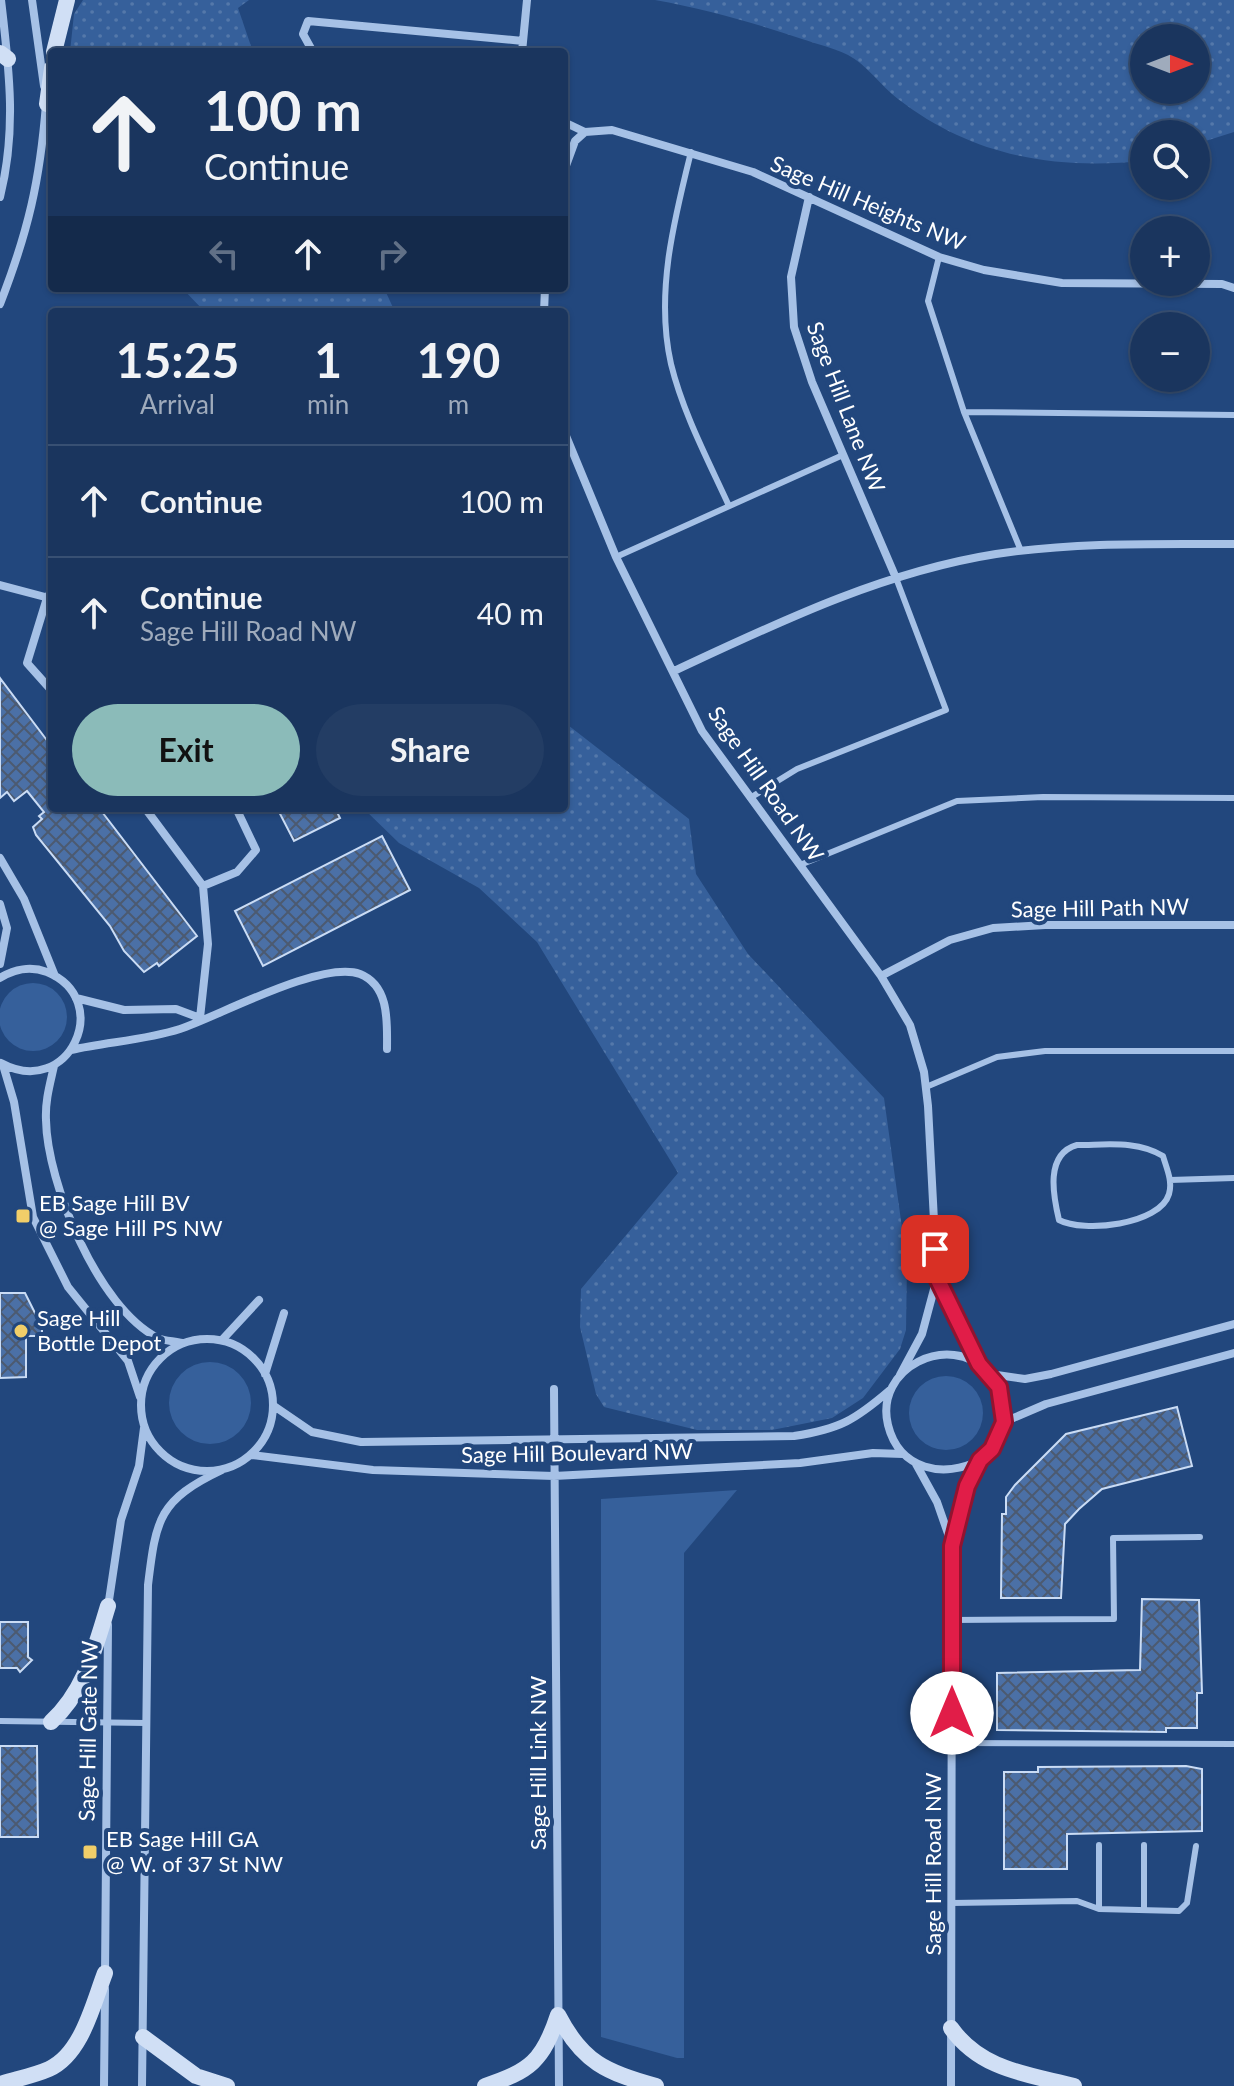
<!DOCTYPE html>
<html lang="en">
<head>
<meta charset="utf-8">
<style>
  :root { --surface:#1a355e; --page:#233d64; --text:#f1f3f6; --muted:#9fabbc; --line:#385073; --accent:#8bbbb9 }
  body { margin:0; font-family:Lato,sans-serif; background:var(--page); color:var(--text); height:100vh; display:flex; flex-direction:column; font-size:30px; white-space:nowrap }
  * { box-sizing:border-box; margin:0 }
  p { font-size:26px; color:var(--muted) }
  .icon { flex:none; width:44px; height:44px; fill:none; stroke:currentColor; stroke-width:2; stroke-linecap:round; stroke-linejoin:round }
  .map { position:relative; flex:1; overflow:hidden }
  .drawer { position:absolute; left:48px; top:308px; width:520px; height:504px; display:flex; flex-direction:column; background:var(--surface); border-radius:8px; box-shadow:0 2px 6px #0004,0 0 0 2px var(--line) }
  .drawer>* { flex:none }
  .top-card { position:absolute; left:48px; top:48px; width:520px; height:244px; border-radius:8px; box-shadow:0 2px 6px #0004,0 0 0 2px var(--line); background:#1a355e; color:var(--text); overflow:hidden }
  .needle { width:52px; rotate:90deg }
  .fabs { position:absolute; left:1130px; top:24px; display:grid; gap:16px }
  .fabs a { display:grid; place-items:center; width:80px; height:80px; border-radius:50%; background:var(--surface); box-shadow:0 2px 6px #0004,0 0 0 2px var(--line); font-size:40px }
  .pin { position:absolute; display:grid; place-items:center; width:68px; height:68px; color:#fff; margin:-34px; border-radius:16px; box-shadow:0 4px 12px #0006 }
  .me { position:absolute; width:88px; margin:-44px; rotate:0deg; stroke-linejoin:round; filter:drop-shadow(0 0 6px #0008) }
  .turn { display:flex; align-items:center; gap:28px; height:168px; padding:0 24px; font-size:36px }
  .turn .icon { width:104px; height:104px; stroke-width:2.5 }
  .turn b { display:block; font-size:56px; line-height:68px }
  .lanes { display:flex; align-items:center; height:76px; padding:0 24px; background:#0003; justify-content:center; gap:40px; direction:ltr }
  .lanes .off { opacity:.35 }
  .eta { display:flex; justify-content:space-evenly; align-items:center; height:136px; text-align:center }
  .eta b { font-size:48px; font-weight:700; line-height:56px }
  .button { display:flex; gap:16px; margin-top:auto; padding:16px 24px }
  .button a { flex:1; height:92px; border-radius:48px; background:var(--accent); color:#111; font-size:32px; font-weight:700; line-height:92px; text-align:center }
  .button a+a { background:var(--page); color:var(--text) }
  ul { padding:0; list-style:none }
  li { display:flex; align-items:center; gap:24px; height:112px; padding:0 24px; border-top:2px solid var(--line) }
  li div { flex:1 }
  li b { display:block; font-size:30px }
  li em { font-style:normal }
  .map>svg:first-child { display:block }
</style>
</head>
<body>
<div class="map">
<svg width="1234" height="2086" viewBox="0 0 1234 2086">
  <defs>
    <pattern id="park-dots" width="8" height="8" patternUnits="userSpaceOnUse" patternTransform="scale(2)"><rect width="8" height="8" fill="#36609b"/><path d="M2 2h.1M6 6h.1" fill="none" stroke="#5478aa" stroke-width="1.8" stroke-linecap="round"/></pattern>
    <pattern id="building-cross-hatch" width="8" height="8" patternUnits="userSpaceOnUse" patternTransform="scale(2)"><rect width="8" height="8" fill="#4b70a6"/><path d="M0 0l8 8M0 8l8-8" fill="none" stroke="#4c5a70"/></pattern>
  </defs>
  <rect width="100%" height="100%" fill="#22477d"/>
  <!-- grass -->
  <path fill="#36609b" d="M-1 1017a34 34 0 1 1 68 0a34 34 0 1 1-68 0Z
    M169 1403a41 41 0 1 1 82 0a41 41 0 1 1-82 0Z
    M909 1413a37 37 0 1 1 74 0a37 37 0 1 1-74 0Z
    M 737,1490 L 684,1553 L 684,2058 L 677,2058 L 601,2037 L 601,1499 Z"/>
  <!-- park -->
  <path fill="url(#park-dots)" fill-rule="evenodd" d="M 83,0 L 249,0 L 238,8 L 253,52 L 70,52 L 74,14 Z
    M 655,0 L 1234,0 L 1234,132 L 1196,144 L 1196,134 L 1144,134 L 1144,161 C 1053,170 972,156 898,99 C 881,86 866,64 848,55 C 834,48 817,44 802,39 C 754,23 705,9 655,0 ZM 1144,38 L 1196,38 L 1196,90 L 1144,90 Z
    M 182,288 L 384,288 L 395,312 L 205,312 Z
    M 564,722 L 689,819 L 696,874 L 748,954 L 884,1098 L 907,1264 L 906,1330 L 900,1349 L 863,1398 L 832,1418 L 772,1430 L 697,1430 L 604,1407 L 596,1394 L 580,1327 L 581,1289 L 678,1173 L 537,942 L 479,888 L 399,843 L 363,808 L 564,808 Z"/>
  <!-- building -->
  <path fill="url(#building-cross-hatch)" stroke="#cadcf5" stroke-width="2" d="M 0,678 L 52,747 L 52,808 L 99,808 L 197,936 L 159,966 L 157,963 L 144,972 L 124,951 L 110,926 L 36,835 L 33,827 L 42,819 L 39,816 L 44,812 L 27,791 L 14,801 L 7,792 L 0,798 Z
    M 277,808 L 335,808 L 340,818 L 294,841 Z
    M 382,836 L 410,890 L 263,966 L 235,911 Z
    M 0,1293 L 25,1293 L 42,1327 L 42,1336 L 26,1336 L 26,1377 L 0,1378 Z
    M 1177,1407 L 1192,1466 L 1102,1489 L 1079,1509 L 1065,1524 L 1061,1598 L 1001,1598 L 1002,1514 L 1006,1514 L 1006,1497 L 1015,1485 L 1066,1434 Z
    M 1142,1599 L 1199,1600 L 1202,1693 L 1197,1693 L 1197,1728 L 1166,1728 L 1166,1732 L 997,1730 L 997,1673 L 1140,1670 Z
    M 0,1622 L 28,1622 L 28,1657 L 32,1660 L 20,1672 L 17,1668 L 0,1668 Z
    M 0,1746 L 37,1746 L 38,1837 L 0,1837 Z
    M 1186,1766 L 1202,1769 L 1202,1831 L 1067,1834 L 1067,1869 L 1004,1869 L 1004,1772 L 1038,1772 L 1038,1767 Z"/>
  <g fill="none" stroke-linecap="round" stroke-linejoin="round">
    <!-- lane -->
    <path stroke="#a6c1e6" stroke-width="6" d="M 691,152 C 674,220 655,294 671,364 C 683,413 708,460 729,506
      M 939,257 L 928,301 L 964,412 L 1021,551
      M 964,412 L 1234,415
      M 616,557 L 843,455
      M 47,598 L 52,583
      M 750,798 L 797,769 L 946,710 L 896,578
      M 800,865 L 957,801 L 1043,797 L 1234,798
      M 926,1087 L 997,1057 L 1045,1051 L 1234,1051
      M 1077,1145 C 1106,1145 1137,1140 1163,1156 C 1166,1167 1173,1181 1169,1194 C 1160,1225 1083,1233 1059,1220 C 1053,1195 1045,1154 1077,1145 Z
      M 1170,1180 L 1234,1178
      M 952,1620 L 1114,1619 L 1113,1538 L 1200,1537
      M 0,1721 L 146,1723
      M 952,1743 L 1234,1744
      M 1099,1845 L 1099,1909
      M 1144,1845 L 1144,1910
      M 951,1903 L 1077,1901 L 1099,1909 L 1179,1911 L 1187,1903 L 1196,1846"/>
    <!-- street -->
    <path stroke="#a6c1e6" stroke-width="8" d="M 32,0 L 44,86
      M 313,52 L 303,34 L 308,21 L 523,41
      M 522,52 L 527,0
      M 564,122 L 585,132
      M 564,171 L 575,141 L 585,132 L 612,130 L 753,172 L 939,257 L 984,270 L 1062,283 L 1222,284 L 1234,288
      M 0,197 C 17,130 9,68 1,0
      M 809,197 L 791,277 L 794,327 L 812,382 L 896,578
      M 0,304 C 28,232 40,181 46,104
      M 544,312 L 545,288
      M 564,431 L 616,557 L 702,731 L 881,976 L 910,1025 L 924,1072 L 928,1106 L 937,1278 L 922,1334 L 900,1375
      M 0,585 L 49,598
      M 47,598 L 27,663 L 52,691
      M 674,671 C 777,623 882,572 996,554 C 1075,542 1154,544 1234,544
      M 145,808 L 203,886 L 237,872 L 256,850 L 236,808
      M 0,858 L 24,899 L 55,976
      M 0,904 L 7,928 L 0,964
      M 881,976 L 950,940 L 993,928 L 1045,925 L 1234,925
      M 0,978 C 14,969 31,966 47,972 C 115,1000 69,1100 1,1063
      M 76,998 L 124,1010 L 176,1009 L 200,1018
      M 200,1018 L 208,944 L 203,886
      M 71,1050 C 106,1042 146,1040 180,1029 C 219,1016 321,960 360,974 C 390,986 387,1023 387,1049
      M 3,1065 L 14,1102 L 33,1217 L 68,1287 L 128,1361 L 140,1397
      M 54,1066 C 50,1084 45,1101 46,1120 C 47,1183 98,1308 158,1338 C 164,1341 174,1341 182,1343
      M 937,1278 L 978,1363
      M141 1405a66 66 0 1 1 132 0a66 66 0 1 1-132 0Z
      M 222,1340 L 259,1300
      M 265,1374 L 284,1313
      M 990,1374 L 1025,1379 L 1051,1374 L 1234,1324
      M 554,1389 L 559,2086
      M 274,1406 L 312,1432 L 361,1442 L 794,1436 C 840,1429 855,1420 890,1390
      M 1004,1422 L 1046,1404 L 1234,1353
      M 252,1455 L 373,1470 L 554,1476 L 800,1463 L 873,1453 L 903,1454
      M 916,1464 L 937,1502 L 952,1545
      M 108,1607 L 121,1520 L 139,1466 L 144,1428
      M 105,1975 L 108,1625
      M 104,2086 L 105,1989
      M 142,2086 L 148,1585 C 156,1518 159,1500 222,1470
      M 951,2086 L 952,1546 C 956,1527 959,1505 966,1486 C 982,1448 1031,1417 988,1372 C 949,1331 874,1368 888,1425 C 899,1470 944,1479 980,1460"/>
    <!-- secondary -->
    <path stroke="#d0dff5" stroke-width="16" d="M 54,52 L 67,0
      M 0,53 L 8,59
      M 47,104 L 52,68
      M 51,1722 C 85,1691 95,1648 108,1606
      M 558,2015 C 582,2062 607,2073 656,2086
      M 951,2028 C 981,2070 1027,2074 1074,2086
      M 143,2037 L 196,2076 L 227,2086
      M 0,2084 C 16,2079 33,2076 49,2069 C 82,2054 93,2004 105,1973
      M 485,2086 C 530,2071 543,2061 558,2015"/>
  </g>
  <g fill="none" stroke-linecap="round" stroke-linejoin="round">
    <!-- route casing -->
    <g stroke="#92132f" stroke-width="20">
      <path id="route" d="M 935,1249 L 937,1278 L 979,1364 L 999,1387 L 1004,1422 L 992,1449 L 980,1460 L 967,1486 L 952,1546 L 952,1713"/>
    </g>
    <!-- route -->
    <use href="#route" stroke="#e11d48" stroke-width="14"/>
  </g>
  <!-- markers -->
  <g fill="#f1ce69" stroke="#22477d" stroke-width="3">
    <rect x="15" y="1208" width="16" height="16" rx="4"/>
    <circle cx="21" cy="1331" r="8"/>
    <rect x="82" y="1844" width="16" height="16" rx="4"/>
  </g>
  <g text-anchor="middle" stroke-width="8" stroke-linejoin="round" paint-order="stroke">
    <!-- street labels -->
    <g font-size="22" fill="#fff" stroke="#22477d">
      <text transform="translate(868 203) rotate(23)" y="8">Sage Hill Heights NW</text>
      <text transform="translate(846 407) rotate(69)" y="8">Sage Hill Lane NW</text>
      <text transform="translate(766 784) rotate(55)" y="8">Sage Hill Road NW</text>
      <text transform="translate(1100 908) rotate(-1)" y="8">Sage Hill Path NW</text>
      <text transform="translate(577 1453) rotate(-1)" y="8">Sage Hill Boulevard NW</text>
      <text transform="translate(88 1731) rotate(-89)" y="8">Sage Hill Gate NW</text>
      <text transform="translate(538 1763) rotate(-90)" y="8">Sage Hill Link NW</text>
      <text transform="translate(933 1864) rotate(-90)" y="8">Sage Hill Road NW</text>
    </g>
    <!-- poi labels -->
    <g font-size="22" fill="#fff" stroke="#22477d" text-anchor="start">
      <text x="39" y="1211">EB Sage Hill BV<tspan x="39" dy="25">@ Sage Hill PS NW</tspan></text>
      <text x="37" y="1326">Sage Hill<tspan x="37" dy="25">Bottle Depot</tspan></text>
      <text x="106" y="1847">EB Sage Hill GA<tspan x="106" dy="25">@ W. of 37 St NW</tspan></text>
    </g>
  </g>
</svg>
<div class="fabs">
<a><svg class="needle" viewBox="-14 -14 28 28"><path d="M0-13l5 13h-10z" fill="#e53935"/><path d="M0 13l5-13h-10z" fill="#9fabbc"/></svg></a>
<a><svg class="icon" aria-label="search" viewBox="0 0 24 24"><circle cx="10" cy="10" r="6"/><path d="M15 15l6 6"/></svg></a>
<a>+</a>
<a>−</a>
</div>
<div class="pin" style="left:935px;top:1249px;background:#d93025"><svg class="icon" aria-label="arrive" viewBox="0 0 24 24"><path d="M6 21V4h12l-3 4 3 4H6"/></svg></div>
<svg class="me" style="left:952px;top:1713px" viewBox="-20 -20 40 40"><circle r="19" fill="#fff"/><path d="M0-13L10 11 0 6-10 11z" fill="#e11d48"/></svg>
<div class="top-card">
<div class="turn"><svg class="icon" aria-label="ahead" viewBox="0 0 24 24"><path d="M12 20V5M6 11l6-6 6 6"/></svg><div><b>100 m</b>Continue</div></div>
<div class="lanes"><svg class="icon off" aria-label="left" viewBox="0 0 24 24"><path d="M17 20v-9H6M10 6l-5 5 5 5"/></svg><svg class="icon" aria-label="ahead" viewBox="0 0 24 24"><path d="M12 20V5M6 11l6-6 6 6"/></svg><svg class="icon off" aria-label="right" viewBox="0 0 24 24"><path d="M7 20v-9h11M14 6l5 5-5 5"/></svg></div>
</div>
<section class="drawer">
<div class="eta">
<div><b>15:25</b><p>Arrival</p></div>
<div><b>1</b><p>min</p></div>
<div><b>190</b><p>m</p></div>
</div>
<ul>
<li><svg class="icon" aria-label="ahead" viewBox="0 0 24 24"><path d="M12 20V5M6 11l6-6 6 6"/></svg><div><b>Continue</b></div><em>100 m</em></li>
<li><svg class="icon" aria-label="ahead" viewBox="0 0 24 24"><path d="M12 20V5M6 11l6-6 6 6"/></svg><div><b>Continue</b><p>Sage Hill Road NW</p></div><em>40 m</em></li>
</ul>
<div class="button"><a>Exit</a><a>Share</a></div>
</section>
</div>
</body>
</html>
